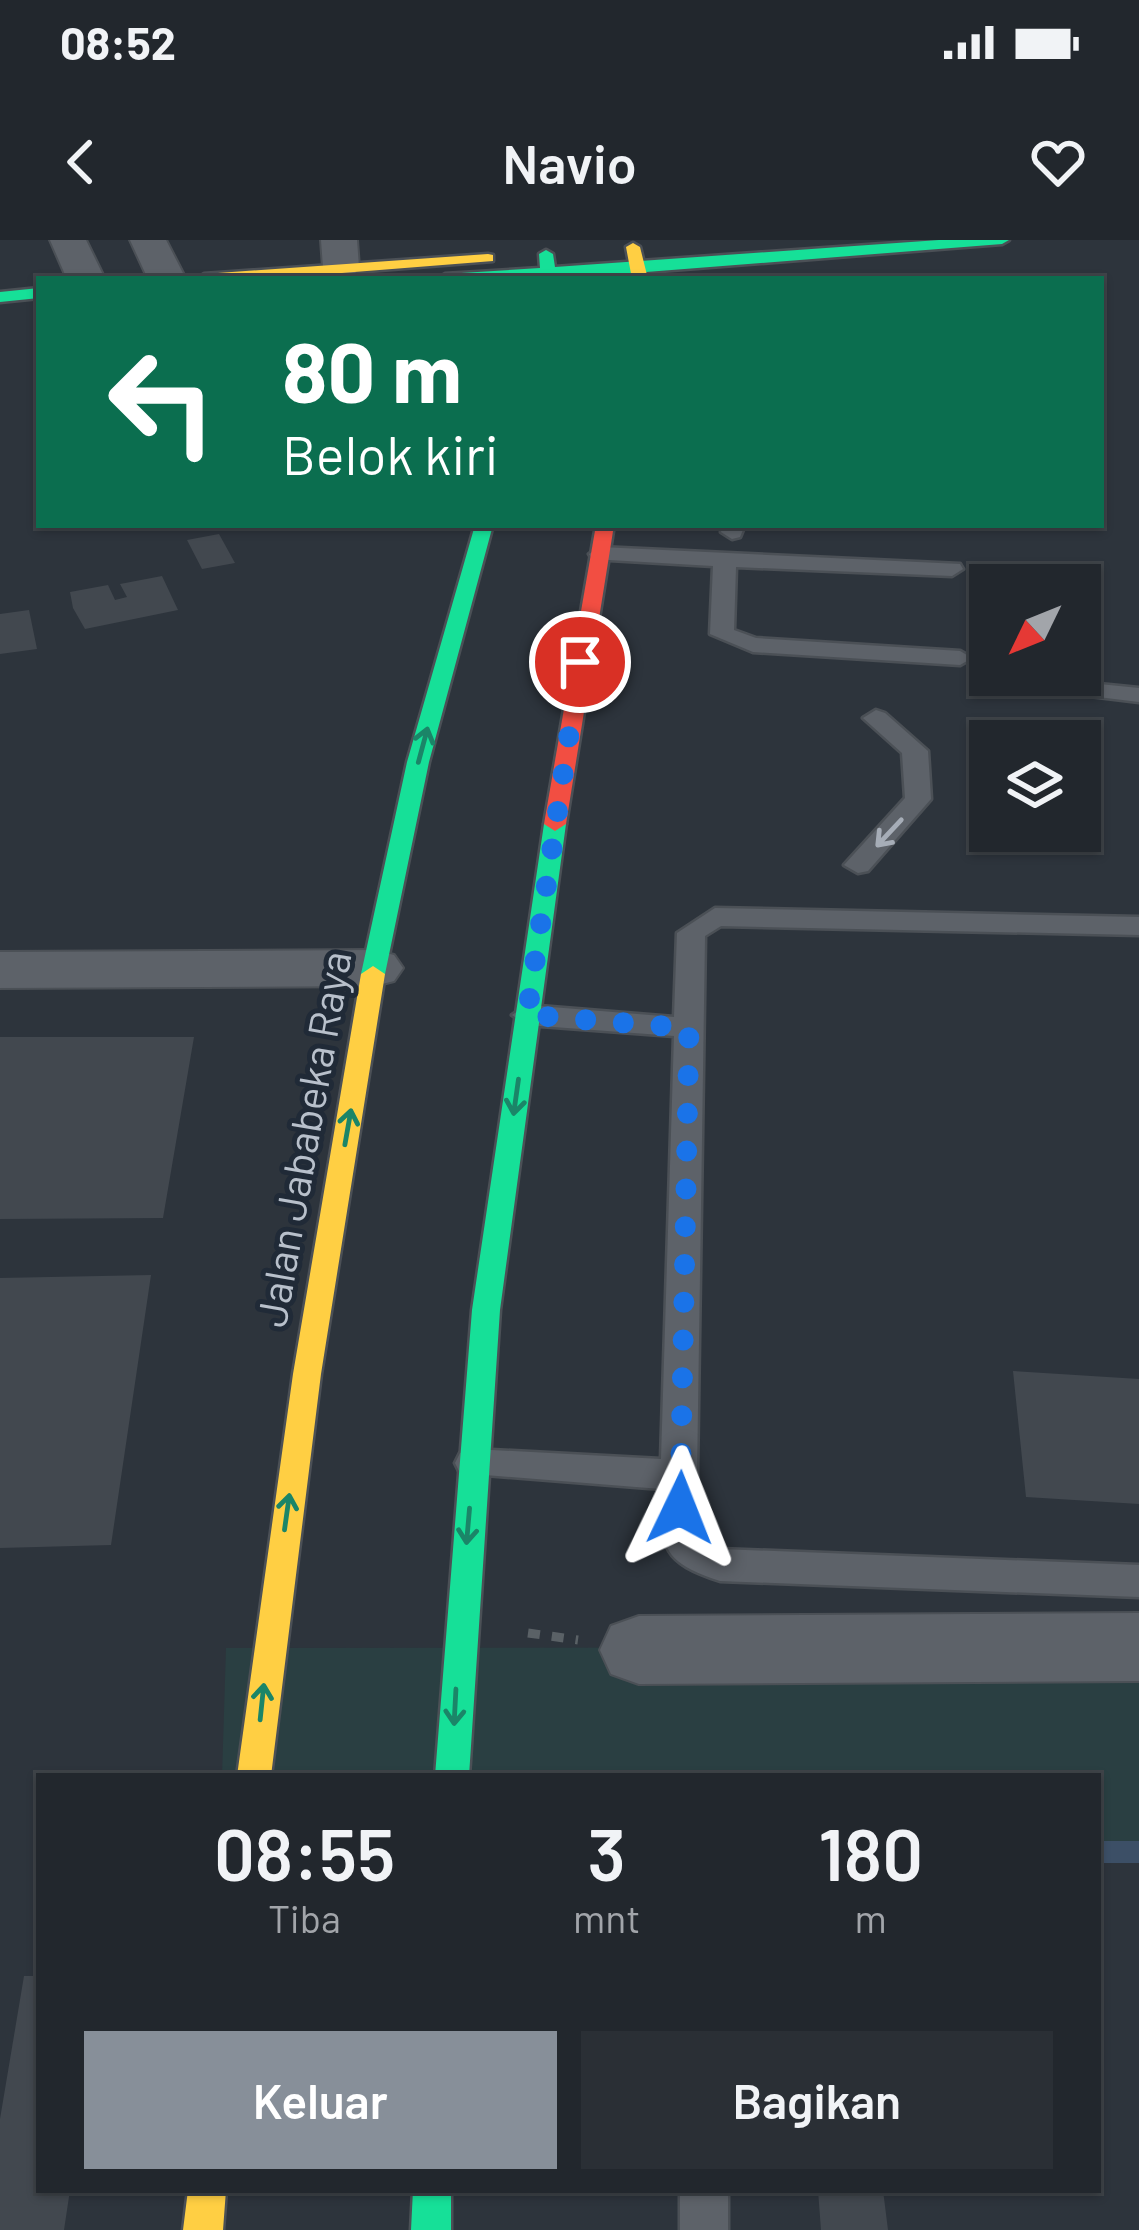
<!DOCTYPE html>
<html lang="id">
<head>
<meta charset="utf-8">
<style>
  :root { --surface:#22272d; --page:#2a2f35; --text:#f1f3f6; --muted:#a2a5aa; --line:#3f4449; --accent:#878f99 }
  body { margin:0; font-family:Barlow,sans-serif; background:var(--page); color:var(--text); height:100vh; display:flex; flex-direction:column; font-size:45px; white-space:nowrap }
  * { box-sizing:border-box; margin:0 }
  p { font-size:39px; color:var(--muted) }
  .icon { flex:none; width:66px; height:66px; fill:none; stroke:currentColor; stroke-width:2; stroke-linecap:round; stroke-linejoin:round }
  .map { position:relative; flex:1; overflow:hidden }
  .drawer { position:absolute; left:36px; top:1533px; width:1065px; height:420px; display:flex; flex-direction:column; background:var(--surface); border-radius:0px; box-shadow:0 3px 9px #0004,0 0 0 3px var(--line) }
  .drawer>* { flex:none }
  .hud { position:absolute; left:36px; top:36px; width:1068px; height:252px; border-radius:0px; box-shadow:0 3px 9px #0004,0 0 0 3px var(--line); background:#0b6e4f; color:#fff; overflow:hidden }
  .needle { width:78px; rotate:227deg }
  .controls { position:absolute; left:969px; top:324px; display:grid; gap:24px }
  .controls a { display:grid; place-items:center; width:132px; height:132px; border-radius:0px; background:var(--surface); box-shadow:0 3px 9px #0004,0 0 0 3px var(--line); font-size:60px }
  .pin { position:absolute; display:grid; place-items:center; width:102px; height:102px; color:#fff; margin:-51px; border:6px solid #fff; border-radius:50%; box-shadow:0 3px 12px #0007 }
  .me { position:absolute; width:132px; margin:-66px; rotate:2deg; stroke-linejoin:round; filter:drop-shadow(0 0 9px #0008) }
  .turn { display:flex; align-items:center; gap:42px; height:252px; padding:0 48px; font-size:54px }
  .turn .icon { width:156px; height:156px; stroke-width:2.5 }
  .turn b { display:block; font-size:84px; line-height:102px }
  .eta { display:flex; justify-content:space-evenly; align-items:center; height:204px; text-align:center }
  .eta b { font-size:72px; font-weight:600; line-height:84px }
  .cta { display:flex; gap:24px; margin-top:auto; padding:24px 48px }
  .cta a { flex:1; height:138px; border-radius:0px; background:var(--accent); color:#fff; font-size:48px; font-weight:600; line-height:138px; text-align:center }
  .cta a+a { background:var(--page); color:var(--text) }
  .status { display:flex; justify-content:space-between; align-items:center; height:84px; padding:0 60px; background:var(--surface); direction:ltr }
  .status svg { height:33px; fill:currentColor }
  header { display:flex; justify-content:space-between; align-items:center; height:156px; padding:0 48px; background:var(--surface); font-size:54px; font-weight:600 }
  .map>svg:first-child { display:block }
</style>
</head>
<body>
<div class="status"><b>08:52</b><svg viewBox="0 0 49 12"><path d="M0 12V9h3v3zM5 12V6h3v6zM10 12V3h3v9zM15 12V0h3v12zM26 1h20v11H26zM47 4h2v5h-2z"/></svg></div>
<header><svg class="icon" aria-label="back" viewBox="0 0 24 24"><path d="M15 5l-7 7 7 7"/></svg>Navio<svg class="icon" aria-label="heart" viewBox="0 0 24 24"><path d="M12 20l-8-8c-3-5 5-10 8-4 3-6 11-1 8 4z"/></svg></header>
<div class="map">
<svg width="1139" height="1990" viewBox="0 0 1139 1990">
  <rect width="100%" height="100%" fill="#2d343c"/>
  <!-- green -->
  <path fill="#2a3f42" d="M 1139,1407 L 1139,1610 L 1098,1611 L 1098,1536 L 222,1536 L 226,1408 Z"/>
  <g fill="none" stroke-linecap="round" stroke-linejoin="round">
    <!-- stream -->
    <path fill="#3c4f66" fill-rule="evenodd" d="M 1098,1601 L 1139,1601 L 1139,1623 L 1098,1623 Z"/>
  </g>
  <!-- building -->
  <path fill="#42484f" d="M 219,294 L 235,323 L 202,329 L 187,300 Z
    M 162,336 L 178,370 L 85,389 L 73,368 L 70,352 L 108,345 L 115,360 L 127,357 L 120,344 Z
    M 29,370 L 37,409 L 0,414 L 0,374 Z
    M 0,797 L 194,797 L 163,978 L 0,979 Z
    M 151,1035 L 111,1305 L 0,1308 L 0,1038 Z
    M 1013,1131 L 1139,1139 L 1139,1264 L 1026,1257 Z
    M 24,1736 L 39,1736 L 39,1950 L 70,1950 L 64,1990 L 0,1990 L 0,1879 Z
    M 818,1950 L 883,1950 L 888,1990 L 821,1990 Z"/>
  <g fill="none" stroke-linecap="round" stroke-linejoin="round">
    <!-- lane casing -->
    <g stroke="#4b5056" stroke-width="5">
      <path id="lane" d="M 723,285 L 745,285 L 740,297 L 732,299 L 721,292 Z
        M 600,307 L 960,324 L 963,329 L 952,336 L 736,327 L 734,390 L 756,398 L 960,411 L 972,418 L 960,425 L 753,412 L 710,394 L 713,326 L 592,319 L 589,314 Z
        M 1099,444 L 1139,448 L 1139,462 L 1090,456 L 1087,451 L 1090,446 Z
        M 876,470 L 885,473 L 928,511 L 931,559 L 868,631 L 858,633 L 844,625 L 905,558 L 902,513 L 863,478 Z
        M 715,668 L 1139,677 L 1139,695 L 721,686 L 705,696 L 697,1235 L 700,1296 L 720,1309 L 1139,1325 L 1139,1357 L 720,1341 C 660,1321 662,1308 661,1249 L 460,1233 L 455,1223 L 460,1213 L 473,1209 L 661,1219 L 674,796 L 527,785 L 512,775 L 527,765 L 674,777 L 677,693 Z
        M 680,1950 L 728,1950 L 728,1990 L 680,1990 Z"/>
    </g>
    <!-- street casing -->
    <g stroke="#4b5056" stroke-width="4">
      <path id="street" d="M 50,0 L 86,0 L 105,39 L 67,39 Z
        M 130,0 L 166,0 L 186,39 L 148,39 Z
        M 321,0 L 357,0 L 359,27 L 354,35 L 328,35 L 323,27 Z
        M 374,710 L 394,715 L 403,728 L 394,741 L 374,746 L 0,748 L 0,712 Z
        M 1139,1373 L 1139,1441 L 639,1444 L 611,1434 L 600,1410 L 611,1386 L 639,1376 Z"/>
    </g>
    <!-- fast casing -->
    <g stroke="#4b5056" stroke-width="5">
      <path id="fast" d="M 939,0 L 1009,0 L 1002,4 L 557,39 L 437,39 L 445,34 L 540,28 L 539,14 L 546,10 L 553,14 L 555,27 Z
        M 39,48 L 39,58 L 0,62 L 0,52 Z
        M 475,285 L 493,285 L 429,522 L 385,734 L 373,742 L 361,734 L 407,522 Z
        M 555,577 L 566,584 L 500,1070 L 469,1536 L 435,1536 L 472,1070 L 544,584 Z
        M 413,1950 L 451,1950 L 451,1990 L 411,1990 Z"/>
    </g>
    <!-- slow casing -->
    <g stroke="#4b5056" stroke-width="5">
      <path id="slow" d="M 633,3 L 640,7 L 648,39 L 632,39 L 626,7 Z
        M 488,14 L 493,15 L 493,21 L 266,39 L 196,39 L 204,34 Z
        M 373,726 L 385,734 L 321,1134 L 271,1536 L 237,1536 L 293,1134 L 361,734 Z
        M 188,1950 L 226,1950 L 223,1990 L 183,1990 Z"/>
    </g>
    <!-- jam casing -->
    <g stroke="#4b5056" stroke-width="5">
      <path id="jam" d="M 596,285 L 614,285 L 566,584 L 555,591 L 544,584 Z"/>
    </g>
    <!-- path -->
    <path stroke="#5a6166" stroke-width="9" stroke-dasharray="12 12" stroke-linecap="butt" d="M 528,1393 L 578,1400"/>
    <!-- lane -->
    <use href="#lane" fill="#5d6269" fill-rule="evenodd"/>
    <!-- street -->
    <use href="#street" fill="#5d6269" fill-rule="evenodd"/>
    <!-- fast -->
    <use href="#fast" fill="#16e098" fill-rule="evenodd"/>
    <!-- slow -->
    <use href="#slow" fill="#ffcf43" fill-rule="evenodd"/>
    <!-- jam -->
    <use href="#jam" fill="#f24e42" fill-rule="evenodd"/>
  </g>
  <!-- one-way arrows -->
  <defs><path id="oneway-shaft" d="M-6 0H5M1.5-3L5.5 0L1.5 3" fill="none" stroke-width="1.6" stroke-linecap="round" stroke-linejoin="round" transform="scale(3)"/></defs>
  <g stroke="#1b8568">
    <use href="#oneway-shaft" transform="translate(423 505) rotate(-75)"/>
    <use href="#oneway-shaft" transform="translate(516 857) rotate(98)"/>
    <use href="#oneway-shaft" transform="translate(348 887) rotate(-80)"/>
    <use href="#oneway-shaft" transform="translate(287 1272) rotate(-82)"/>
    <use href="#oneway-shaft" transform="translate(468 1286) rotate(95)"/>
    <use href="#oneway-shaft" transform="translate(262 1462) rotate(-84)"/>
    <use href="#oneway-shaft" transform="translate(455 1467) rotate(93)"/>
  </g>
  <use stroke="#a6adb7" href="#oneway-shaft" transform="translate(889 593) rotate(133)"/>
  <g fill="none" stroke-linecap="round" stroke-linejoin="round">
    <!-- route -->
    <path stroke="#1a73e8" stroke-width="21" stroke-dasharray="0 37.8" d="M 580,422 L 527,775 L 689,788 L 680,1268"/>
  </g>
  <g text-anchor="middle" stroke-width="10" stroke-linejoin="round" paint-order="stroke">
    <!-- street labels -->
    <g font-size="42" fill="#b8c0cb" stroke="#202a37">
      <text transform="translate(304 899) rotate(-80)" y="15">Jalan Jababeka Raya</text>
    </g>
  </g>
</svg>
<div class="controls">
<a><svg class="needle" viewBox="-14 -14 28 28"><path d="M0-13l5 13h-10z" fill="#e53935"/><path d="M0 13l5-13h-10z" fill="#a2a5aa"/></svg></a>
<a><svg class="icon" aria-label="layers" viewBox="0 0 24 24"><path d="M12 4l9 5-9 5-9-5zM3 14l9 5 9-5"/></svg></a>
</div>
<div class="pin" style="left:580px;top:422px;background:#d93025"><svg class="icon" aria-label="arrive" viewBox="0 0 24 24"><path d="M6 21V4h12l-3 4 3 4H6"/></svg></div>
<svg class="me" style="left:680px;top:1268px" viewBox="-20 -20 40 40"><path d="M0-17L14 15 0 8-14 15z" fill="#1a73e8" stroke="#fff" stroke-width="4"/></svg>
<div class="hud">
<div class="turn"><svg class="icon" aria-label="left" viewBox="0 0 24 24"><path d="M17 20v-9H6M10 6l-5 5 5 5"/></svg><div><b>80 m</b>Belok kiri</div></div>
</div>
<section class="drawer">
<div class="eta">
<div><b>08:55</b><p>Tiba</p></div>
<div><b>3</b><p>mnt</p></div>
<div><b>180</b><p>m</p></div>
</div>
<div class="cta"><a>Keluar</a><a>Bagikan</a></div>
</section>
</div>
</body>
</html>
